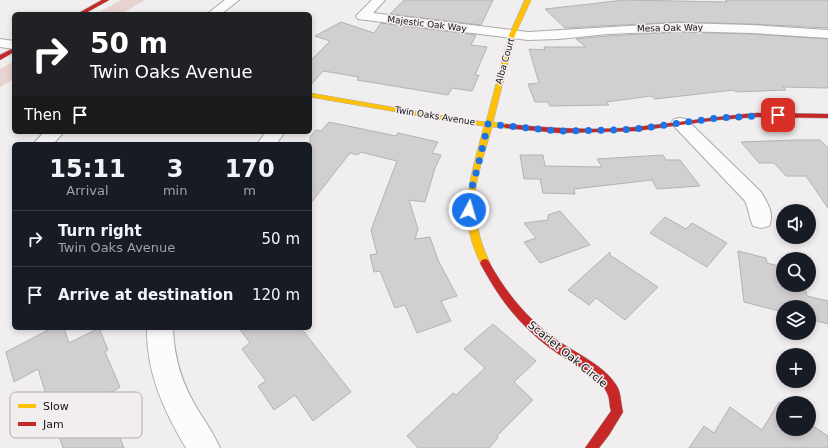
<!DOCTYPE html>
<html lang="en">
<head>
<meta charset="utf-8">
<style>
  :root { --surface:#171b24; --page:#242831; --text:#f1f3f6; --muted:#9ea1a6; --line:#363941 }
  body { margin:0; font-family:"DejaVu Sans",sans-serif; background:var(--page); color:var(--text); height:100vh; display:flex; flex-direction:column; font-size:15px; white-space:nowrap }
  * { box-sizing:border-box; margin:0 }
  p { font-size:13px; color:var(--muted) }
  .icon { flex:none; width:22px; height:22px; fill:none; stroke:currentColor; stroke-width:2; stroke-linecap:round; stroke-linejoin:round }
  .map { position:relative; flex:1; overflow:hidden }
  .details { position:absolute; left:12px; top:142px; width:300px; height:188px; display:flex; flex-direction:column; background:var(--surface); border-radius:6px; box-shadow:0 2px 6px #0003 }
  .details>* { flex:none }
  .guide { position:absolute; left:12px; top:12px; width:300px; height:122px; border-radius:6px; box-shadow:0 2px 6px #0003; background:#202124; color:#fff; overflow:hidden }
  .fabs { position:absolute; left:776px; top:204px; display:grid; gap:8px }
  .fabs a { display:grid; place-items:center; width:40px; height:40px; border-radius:50%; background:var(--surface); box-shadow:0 2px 6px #0003; font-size:20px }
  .pin { position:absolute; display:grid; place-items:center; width:34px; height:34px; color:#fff; margin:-17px; border-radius:8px; box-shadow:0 2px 6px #0006 }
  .me { position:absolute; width:44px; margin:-22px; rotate:6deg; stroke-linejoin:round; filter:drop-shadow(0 0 3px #0008) }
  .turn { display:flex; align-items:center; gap:14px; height:84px; padding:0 12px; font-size:18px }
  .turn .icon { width:52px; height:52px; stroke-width:2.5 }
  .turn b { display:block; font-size:28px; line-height:34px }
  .then { display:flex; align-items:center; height:38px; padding:0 12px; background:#0003; gap:8px; font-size:15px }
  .eta { display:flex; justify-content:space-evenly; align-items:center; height:68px; text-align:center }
  .eta b { font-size:24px; font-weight:600; line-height:28px }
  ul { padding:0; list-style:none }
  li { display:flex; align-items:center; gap:12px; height:56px; padding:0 12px; border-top:1px solid var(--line) }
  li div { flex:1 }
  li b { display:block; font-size:15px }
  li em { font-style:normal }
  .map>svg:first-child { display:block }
</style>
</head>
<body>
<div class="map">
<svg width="828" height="448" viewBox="0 0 828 448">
  <rect width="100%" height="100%" fill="#f1eeef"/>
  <!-- green -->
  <path fill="#e7d3cf" d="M 121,0 L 145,0 L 121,14 L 96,14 Z
    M 14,61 L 14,79 L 0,87 L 0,69 Z"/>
  <!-- building -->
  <path fill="#d1cfd0" stroke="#b4b2b3" d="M 404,0 L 493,0 L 481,25 L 390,14 Z
    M 625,0 L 727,2 L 725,0 L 828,0 L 828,28 L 751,24 L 678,22 L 565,28 L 545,9 Z
    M 341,22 L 374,33 L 381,23 L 476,35 L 471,45 L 487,47 L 475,75 L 479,75 L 472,91 L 452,88 L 448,95 L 357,80 L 359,77 L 323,71 L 310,86 L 310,61 L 330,41 L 315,36 Z
    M 678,32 L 751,34 L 828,39 L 828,88 L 783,87 L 786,90 L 736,92 L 734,90 L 655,99 L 651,96 L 606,102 L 609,105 L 550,106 L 548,102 L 535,102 L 528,84 L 539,83 L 529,49 L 545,50 L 544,47 L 586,47 L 576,39 L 608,36 Z
    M 329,122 L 396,136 L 398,133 L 438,142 L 432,153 L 441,155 L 435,168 L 425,202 L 409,200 L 418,229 L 415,239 L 430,237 L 438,260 L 457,296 L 441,301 L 451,321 L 417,333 L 405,305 L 395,308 L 380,271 L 374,272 L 370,255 L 377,254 L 371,230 L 397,161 L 360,152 L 358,155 L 350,153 L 310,204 L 310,137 L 316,130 L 321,131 Z
    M 796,140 L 820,140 L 828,148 L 828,208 L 806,176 L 786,176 L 774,163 L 759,163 L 741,142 Z
    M 520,155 L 543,155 L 545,166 L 602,167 L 597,159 L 663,155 L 666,160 L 680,160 L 700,186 L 657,189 L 652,180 L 574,189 L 575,194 L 543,193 L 540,179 L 524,179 Z
    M 560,211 L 590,245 L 540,263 L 524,242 L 536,238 L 524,223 L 548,220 L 548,215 Z
    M 665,217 L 686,229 L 692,223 L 727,243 L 707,267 L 650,233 Z
    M 738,251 L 766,258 L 767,263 L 783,267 L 783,285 L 804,285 L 807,296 L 828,301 L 828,324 L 809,319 L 809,307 L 783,307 L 783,312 L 744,302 Z
    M 610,252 L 610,255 L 658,287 L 625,320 L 596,298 L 589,305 L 568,290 Z
    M 493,324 L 536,361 L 514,382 L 533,400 L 497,436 L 498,438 L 489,448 L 418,448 L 407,436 L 453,393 L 456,395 L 485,368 L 464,349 Z
    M 52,328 L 64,328 L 69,343 L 99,328 L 108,350 L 105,352 L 120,387 L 104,397 L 124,448 L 63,448 L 38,369 L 14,382 L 6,352 Z
    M 239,328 L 301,328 L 351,392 L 313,421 L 295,395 L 274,410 L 258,386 L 266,381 L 242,349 L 250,343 Z
    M 779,402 L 783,405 L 783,429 L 809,429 L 809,423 L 828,436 L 828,448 L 689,448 L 704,426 L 714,433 L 730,407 L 762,430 Z"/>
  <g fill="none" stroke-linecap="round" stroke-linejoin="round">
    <!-- street casing -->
    <g stroke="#acaaab" stroke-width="2">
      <path id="street" d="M 225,0 L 239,0 L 221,14 L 207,14 Z
        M 372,0 L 385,0 L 373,13 L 528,32 L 678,23 L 751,25 L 828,30 L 828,38 L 751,33 L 678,31 L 608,34 L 559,39 L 528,40 L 358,19 L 356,16 Z
        M 0,39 L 14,41 L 14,49 L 0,47 Z
        M 680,118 L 686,119 L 761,192 C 767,202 775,214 769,226 L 761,228 L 753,226 C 749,218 749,209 745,201 L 671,123 L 674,119 Z
        M 44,132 L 64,132 L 53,144 L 36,144 L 35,142 Z
        M 266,132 L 285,132 L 276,144 L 257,144 Z
        M 147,328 L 173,328 C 174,359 182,384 198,410 C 206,423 214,434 220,448 L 186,448 C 164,411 146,372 147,328 Z"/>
    </g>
    <!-- slow casing -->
    <g stroke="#acaaab" stroke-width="1">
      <path id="slow" d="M 525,0 L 531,0 L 515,35 L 493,122 L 506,124 L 510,126 L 506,128 L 492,127 C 487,146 479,167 476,187 C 472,213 479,240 490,263 L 488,266 L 482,266 C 455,215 471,177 484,126 L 461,123 L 310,97 L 310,93 L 461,119 L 486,122 L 509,35 Z"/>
    </g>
    <!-- jam casing -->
    <g stroke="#acaaab" stroke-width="1">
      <path id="jam" d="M 102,0 L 109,0 L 84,14 L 77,14 Z
        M 14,48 L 14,52 L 0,60 L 0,55 Z
        M 757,113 L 828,114 L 828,118 L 757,117 L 717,120 L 636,131 L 559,133 L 506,128 L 502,126 L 506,124 C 549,128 593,131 636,127 C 677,123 717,116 757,113 Z
        M 485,259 L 488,260 C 503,288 522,312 546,332 C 567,350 605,363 618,388 C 621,395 621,404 623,412 L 609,435 L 599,448 L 585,448 L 611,411 C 609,405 610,398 607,393 C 600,376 572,363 557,353 C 548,347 539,340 531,332 C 509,312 494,289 480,263 L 482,260 Z"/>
    </g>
    <!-- street -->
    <use href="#street" fill="#fdfcfd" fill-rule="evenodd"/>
    <!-- slow -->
    <use href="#slow" fill="#ffc107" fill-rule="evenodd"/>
    <!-- jam -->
    <use href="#jam" fill="#c62828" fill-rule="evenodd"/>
  </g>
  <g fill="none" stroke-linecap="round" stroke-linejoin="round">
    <!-- route -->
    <path stroke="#1a73e8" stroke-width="7" stroke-dasharray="0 12.6" d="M 469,210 L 472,187 L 478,166 L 488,124 L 559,131 L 617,130 L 636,129 L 717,118 L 778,115"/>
  </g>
  <g text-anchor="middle" stroke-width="3" stroke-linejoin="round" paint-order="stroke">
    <!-- far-street labels -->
    <g font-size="9" fill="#151414" stroke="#f2edef">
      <text transform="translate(427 24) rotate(7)" y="3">Majestic Oak Way</text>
      <text transform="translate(670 28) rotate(-1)" y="3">Mesa Oak Way</text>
      <text transform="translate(505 61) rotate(-74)" y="3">Alba Court</text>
      <text transform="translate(435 116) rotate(9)" y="3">Twin Oaks Avenue</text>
    </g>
    <!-- street labels -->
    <g font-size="11" fill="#151414" stroke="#f2edef">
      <text transform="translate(568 354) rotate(39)" y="4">Scarlet Oak Circle</text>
    </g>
  </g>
  <!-- legend -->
  <rect x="10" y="392" width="132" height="46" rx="6" fill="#f2edef" stroke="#b0acad" stroke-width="1"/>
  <rect x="18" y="404" width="18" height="4" fill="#ffc107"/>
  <rect x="18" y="422" width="18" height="4" fill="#c62828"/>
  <g font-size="11" fill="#151414">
    <text x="43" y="410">Slow</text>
    <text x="43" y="428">Jam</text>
  </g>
</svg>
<div class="fabs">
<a><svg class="icon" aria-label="sound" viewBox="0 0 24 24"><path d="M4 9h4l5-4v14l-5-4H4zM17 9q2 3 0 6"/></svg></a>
<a><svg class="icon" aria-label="search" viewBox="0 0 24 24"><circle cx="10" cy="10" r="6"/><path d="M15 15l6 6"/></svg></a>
<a><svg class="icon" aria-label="layers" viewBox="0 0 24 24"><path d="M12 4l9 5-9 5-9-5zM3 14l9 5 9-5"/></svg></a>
<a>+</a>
<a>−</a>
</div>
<div class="pin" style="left:778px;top:115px;background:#d93025"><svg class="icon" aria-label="arrive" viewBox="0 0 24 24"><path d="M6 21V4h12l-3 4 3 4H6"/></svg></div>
<svg class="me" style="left:469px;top:210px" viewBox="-20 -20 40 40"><circle r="17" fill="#1a73e8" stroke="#fff" stroke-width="3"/><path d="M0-11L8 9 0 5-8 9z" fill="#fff"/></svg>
<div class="guide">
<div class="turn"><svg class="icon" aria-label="right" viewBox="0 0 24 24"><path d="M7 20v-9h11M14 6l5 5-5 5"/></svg><div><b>50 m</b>Twin Oaks Avenue</div></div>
<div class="then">Then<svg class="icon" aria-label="arrive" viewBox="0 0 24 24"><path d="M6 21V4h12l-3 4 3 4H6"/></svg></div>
</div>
<section class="details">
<div class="eta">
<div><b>15:11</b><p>Arrival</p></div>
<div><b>3</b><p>min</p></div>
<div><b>170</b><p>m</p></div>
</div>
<ul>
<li><svg class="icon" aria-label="right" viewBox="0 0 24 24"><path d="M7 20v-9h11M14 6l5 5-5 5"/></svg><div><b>Turn right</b><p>Twin Oaks Avenue</p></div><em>50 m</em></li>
<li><svg class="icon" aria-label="arrive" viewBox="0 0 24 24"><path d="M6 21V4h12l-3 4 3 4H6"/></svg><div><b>Arrive at destination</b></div><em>120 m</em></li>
</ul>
</section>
</div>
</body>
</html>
